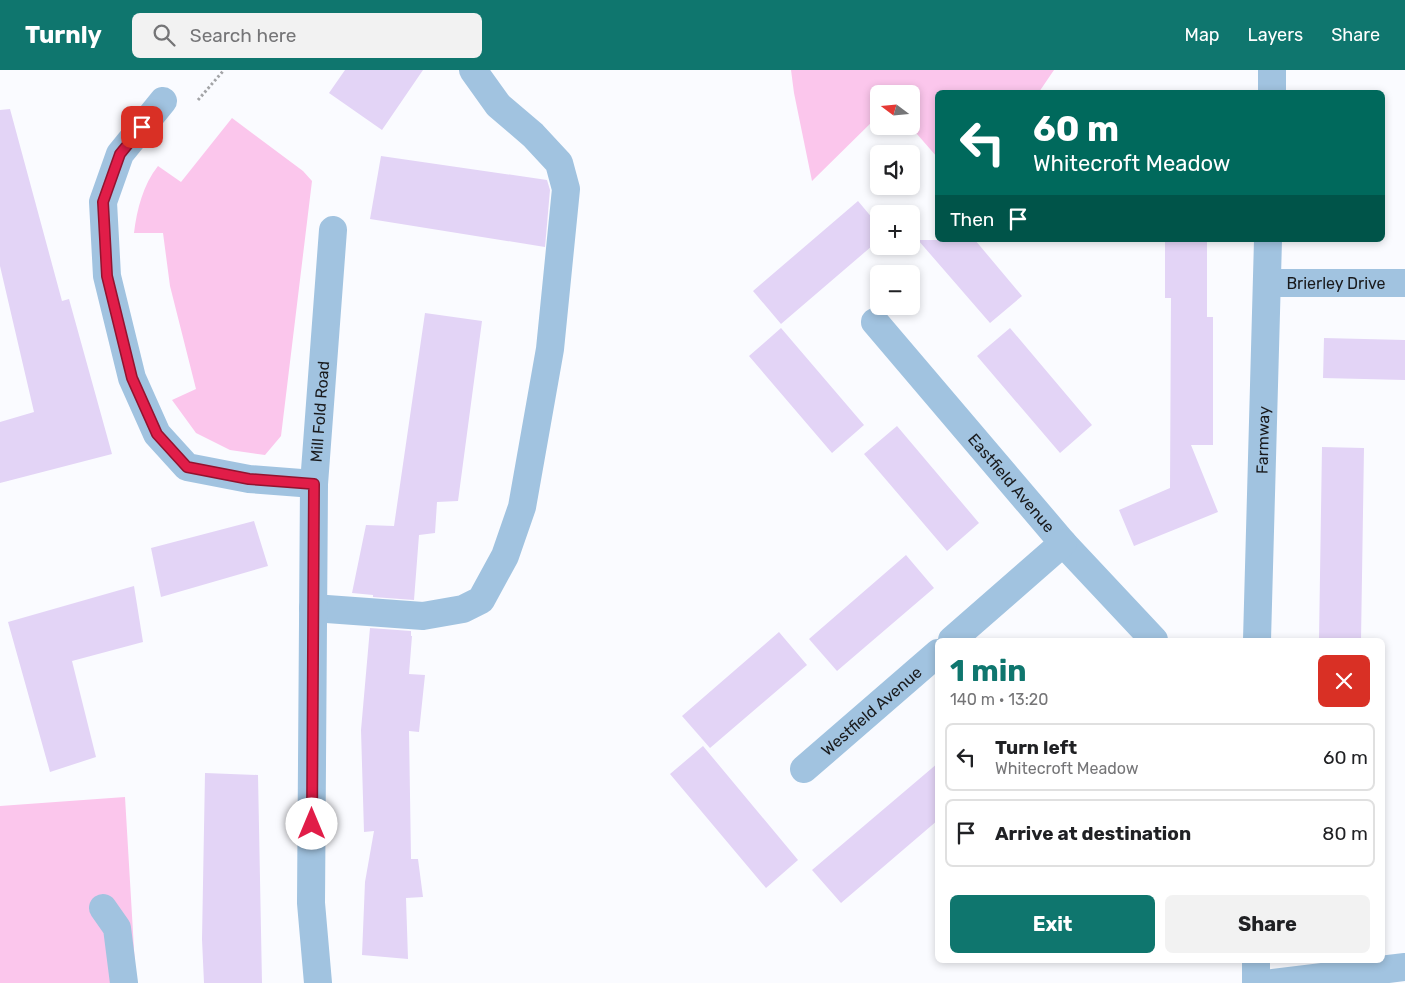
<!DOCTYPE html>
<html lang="en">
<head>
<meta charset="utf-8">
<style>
  :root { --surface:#fff; --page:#f2f2f2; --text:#202124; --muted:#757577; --line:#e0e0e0; --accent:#0f766e }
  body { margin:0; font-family:Rubik,sans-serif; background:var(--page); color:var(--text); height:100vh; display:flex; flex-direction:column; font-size:19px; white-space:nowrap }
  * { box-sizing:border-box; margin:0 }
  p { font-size:16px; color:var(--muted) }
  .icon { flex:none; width:28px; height:28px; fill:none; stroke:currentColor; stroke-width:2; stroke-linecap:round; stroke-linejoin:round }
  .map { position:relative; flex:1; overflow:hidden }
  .details { position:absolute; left:935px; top:568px; width:450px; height:325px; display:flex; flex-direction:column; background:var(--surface); border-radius:8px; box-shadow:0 2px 8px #0003 }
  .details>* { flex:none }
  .banner { position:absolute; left:935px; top:20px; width:450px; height:152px; border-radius:8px; box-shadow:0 2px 8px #0003; background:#00695c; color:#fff; overflow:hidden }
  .needle { width:32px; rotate:286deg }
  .buttons { position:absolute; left:870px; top:15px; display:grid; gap:10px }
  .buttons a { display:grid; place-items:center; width:50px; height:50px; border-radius:8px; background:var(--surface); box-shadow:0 2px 8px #0003; font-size:25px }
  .pin { position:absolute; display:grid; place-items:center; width:42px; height:42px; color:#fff; margin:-21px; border-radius:10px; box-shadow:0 2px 8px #0006 }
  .me { position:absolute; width:55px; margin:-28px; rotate:0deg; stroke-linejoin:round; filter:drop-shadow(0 0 4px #0008) }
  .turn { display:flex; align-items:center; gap:18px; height:105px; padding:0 15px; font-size:22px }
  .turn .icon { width:65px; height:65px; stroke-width:2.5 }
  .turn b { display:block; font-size:35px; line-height:42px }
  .then { display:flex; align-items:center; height:48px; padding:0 15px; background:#0003; gap:10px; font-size:19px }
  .round { display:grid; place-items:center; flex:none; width:52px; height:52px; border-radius:8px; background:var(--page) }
  .summary { display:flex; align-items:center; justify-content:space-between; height:85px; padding:0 15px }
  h1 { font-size:30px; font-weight:700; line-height:38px; color:var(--accent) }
  .action { display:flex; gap:10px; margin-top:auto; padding:10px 15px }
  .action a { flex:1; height:58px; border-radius:8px; background:var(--accent); color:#fff; font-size:20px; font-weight:700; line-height:58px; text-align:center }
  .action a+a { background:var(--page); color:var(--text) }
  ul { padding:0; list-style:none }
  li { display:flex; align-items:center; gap:15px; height:68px; margin:0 10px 8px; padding:0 5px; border:2px solid var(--line); border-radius:8px }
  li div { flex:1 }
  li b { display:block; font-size:19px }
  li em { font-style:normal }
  header { display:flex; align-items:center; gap:30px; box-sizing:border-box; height:70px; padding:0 25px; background:var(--accent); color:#fff }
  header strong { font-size:24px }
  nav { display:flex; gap:28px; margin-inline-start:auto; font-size:18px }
  .search { width:350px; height:45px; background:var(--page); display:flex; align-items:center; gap:12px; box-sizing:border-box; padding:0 18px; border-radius:8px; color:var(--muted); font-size:19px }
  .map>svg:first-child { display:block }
</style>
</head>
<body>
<header>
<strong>Turnly</strong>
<div class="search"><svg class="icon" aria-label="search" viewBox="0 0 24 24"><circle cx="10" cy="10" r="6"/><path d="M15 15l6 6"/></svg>Search here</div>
<nav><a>Map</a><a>Layers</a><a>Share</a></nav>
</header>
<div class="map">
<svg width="1405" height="913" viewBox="0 0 1405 913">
  <rect width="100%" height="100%" fill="#fafbff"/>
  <!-- green -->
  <path fill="#fbc6ec" d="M 791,0 L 1054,0 L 1039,22 L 938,22 L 937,87 L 910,56 L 911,56 L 911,24 L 879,24 L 879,45 L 812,111 L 794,23 Z
    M 232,48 L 303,101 L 312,111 L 281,366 L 265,385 L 230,380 L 196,363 L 172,330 L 196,319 L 170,216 L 163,163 L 134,163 C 137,139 143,115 158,96 L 181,112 Z
    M 125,727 L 136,913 L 0,913 L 0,736 Z"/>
  <!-- building -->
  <path fill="#e3d4f6" d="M 345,0 L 423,0 L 382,60 L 329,23 Z
    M 10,39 L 62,231 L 69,229 L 112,384 L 0,413 L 0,352 L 34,342 L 0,196 L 0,40 Z
    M 381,86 L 547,110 L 550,120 L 545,177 L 370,149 Z
    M 858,131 L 879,156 L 879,170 L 781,254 L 753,221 Z
    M 918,170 L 975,170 L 1022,226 L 990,253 Z
    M 1165,170 L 1207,170 L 1207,247 L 1213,247 L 1213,375 L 1191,375 L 1218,442 L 1134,476 L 1119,440 L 1170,418 L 1171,228 L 1165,228 Z
    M 425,243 L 482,251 L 458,431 L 437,432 L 435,463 L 419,465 L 414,530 L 373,527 L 373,525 L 352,523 L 366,455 L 394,456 Z
    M 781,258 L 864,355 L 832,383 L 749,286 Z
    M 1010,258 L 1092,355 L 1060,383 L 977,286 Z
    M 1324,268 L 1405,270 L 1405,310 L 1323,308 Z
    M 897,356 L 979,453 L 947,481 L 864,384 Z
    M 1322,377 L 1364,378 L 1361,570 L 1319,570 Z
    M 254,451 L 268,496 L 161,527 L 151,478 Z
    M 906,485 L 934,518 L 837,601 L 809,569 Z
    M 134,516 L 143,572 L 72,591 L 96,687 L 50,702 L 8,552 Z
    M 370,558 L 411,561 L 411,566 L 412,566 L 409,604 L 425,605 L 419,662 L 409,661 L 411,789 L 418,789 L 423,827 L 406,828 L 408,889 L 362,885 L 365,812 L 374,761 L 364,762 L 361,660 Z
    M 779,562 L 807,595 L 710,678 L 682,646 Z
    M 703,676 L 798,790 L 766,818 L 670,704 Z
    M 938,693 L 938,750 L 841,833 L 812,800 Z
    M 205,703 L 258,705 L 262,913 L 204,913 L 202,869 Z"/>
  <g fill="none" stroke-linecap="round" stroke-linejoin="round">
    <!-- path -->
    <path stroke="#a3a4a7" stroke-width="3" stroke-dasharray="2.5 2.5" stroke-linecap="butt" d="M 198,30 L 224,0"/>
    <!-- minor -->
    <g stroke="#a1c3e0" stroke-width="28">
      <path d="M 1272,22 L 1272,0"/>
      <path d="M 163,31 L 120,84 L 103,132 L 107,206 L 132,308 L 157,364 L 187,397 L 249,409 L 314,414"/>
      <path id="s1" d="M 1267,213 L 1405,213"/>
      <path id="s2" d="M 875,252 L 1063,473 L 1154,570"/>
      <path d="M 313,538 L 423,546 L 463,539 L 481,530 L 505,486 L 522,437 L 550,279 L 566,119 L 559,93 L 533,65 L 498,35 L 473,0"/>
      <path d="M 952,570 L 1063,473"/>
      <path id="s3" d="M 1257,570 L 1268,170"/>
      <path id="s4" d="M 804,699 L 938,583"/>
      <path d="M 103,838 L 117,858 L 124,913"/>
      <path d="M 1256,890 L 1256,913"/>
      <path id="s5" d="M 318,913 L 311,833 L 314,414 L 333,160"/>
      <path d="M 1273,913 L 1405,897"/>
    </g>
  </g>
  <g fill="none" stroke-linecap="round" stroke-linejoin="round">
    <!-- route casing -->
    <g stroke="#92132f" stroke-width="12">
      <path id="route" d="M 142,57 L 120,84 L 103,132 L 107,206 L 132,308 L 157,364 L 187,397 L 249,409 L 314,414 L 312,754"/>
    </g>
    <!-- route -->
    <use href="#route" stroke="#e11d48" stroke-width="9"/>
  </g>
  <g text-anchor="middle" stroke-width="4.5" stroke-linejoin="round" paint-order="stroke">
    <!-- street labels -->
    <g font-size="16" fill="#191a1c" stroke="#fafbff">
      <text dy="6" stroke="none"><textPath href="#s1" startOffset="69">Brierley Drive</textPath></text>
      <text dy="6" stroke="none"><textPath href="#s5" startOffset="572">Mill Fold Road</textPath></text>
      <text dy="6" stroke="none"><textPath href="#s3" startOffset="200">Farmway</textPath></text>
      <text dy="6" stroke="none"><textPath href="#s2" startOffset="211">Eastfield Avenue</textPath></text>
      <text dy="6" stroke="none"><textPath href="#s4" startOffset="89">Westfield Avenue</textPath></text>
    </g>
  </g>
</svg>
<div class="buttons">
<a><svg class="needle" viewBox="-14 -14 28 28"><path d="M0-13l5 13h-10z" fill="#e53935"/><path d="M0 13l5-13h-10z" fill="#757577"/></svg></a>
<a><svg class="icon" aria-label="sound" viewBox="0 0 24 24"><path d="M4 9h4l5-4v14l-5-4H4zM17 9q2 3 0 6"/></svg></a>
<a>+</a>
<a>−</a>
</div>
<div class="pin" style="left:142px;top:57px;background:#d93025"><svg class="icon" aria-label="arrive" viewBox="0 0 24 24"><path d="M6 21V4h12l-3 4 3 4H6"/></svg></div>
<svg class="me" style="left:312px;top:754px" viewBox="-20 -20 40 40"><circle r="19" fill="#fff"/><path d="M0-13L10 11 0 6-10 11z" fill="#e11d48"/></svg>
<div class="banner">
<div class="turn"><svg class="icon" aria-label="left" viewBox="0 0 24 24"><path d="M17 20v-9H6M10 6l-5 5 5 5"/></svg><div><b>60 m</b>Whitecroft Meadow</div></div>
<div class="then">Then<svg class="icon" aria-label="arrive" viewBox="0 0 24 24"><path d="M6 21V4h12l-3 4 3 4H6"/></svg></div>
</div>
<section class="details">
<div class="summary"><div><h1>1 min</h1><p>140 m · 13:20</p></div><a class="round" style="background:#d93025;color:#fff"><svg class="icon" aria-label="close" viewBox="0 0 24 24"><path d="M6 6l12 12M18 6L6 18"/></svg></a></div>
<ul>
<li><svg class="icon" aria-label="left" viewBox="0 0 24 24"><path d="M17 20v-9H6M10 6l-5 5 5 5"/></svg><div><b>Turn left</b><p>Whitecroft Meadow</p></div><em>60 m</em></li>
<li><svg class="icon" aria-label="arrive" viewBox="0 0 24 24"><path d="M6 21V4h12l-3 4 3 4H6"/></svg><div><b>Arrive at destination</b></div><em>80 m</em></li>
</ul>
<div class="action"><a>Exit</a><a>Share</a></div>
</section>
</div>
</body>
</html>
